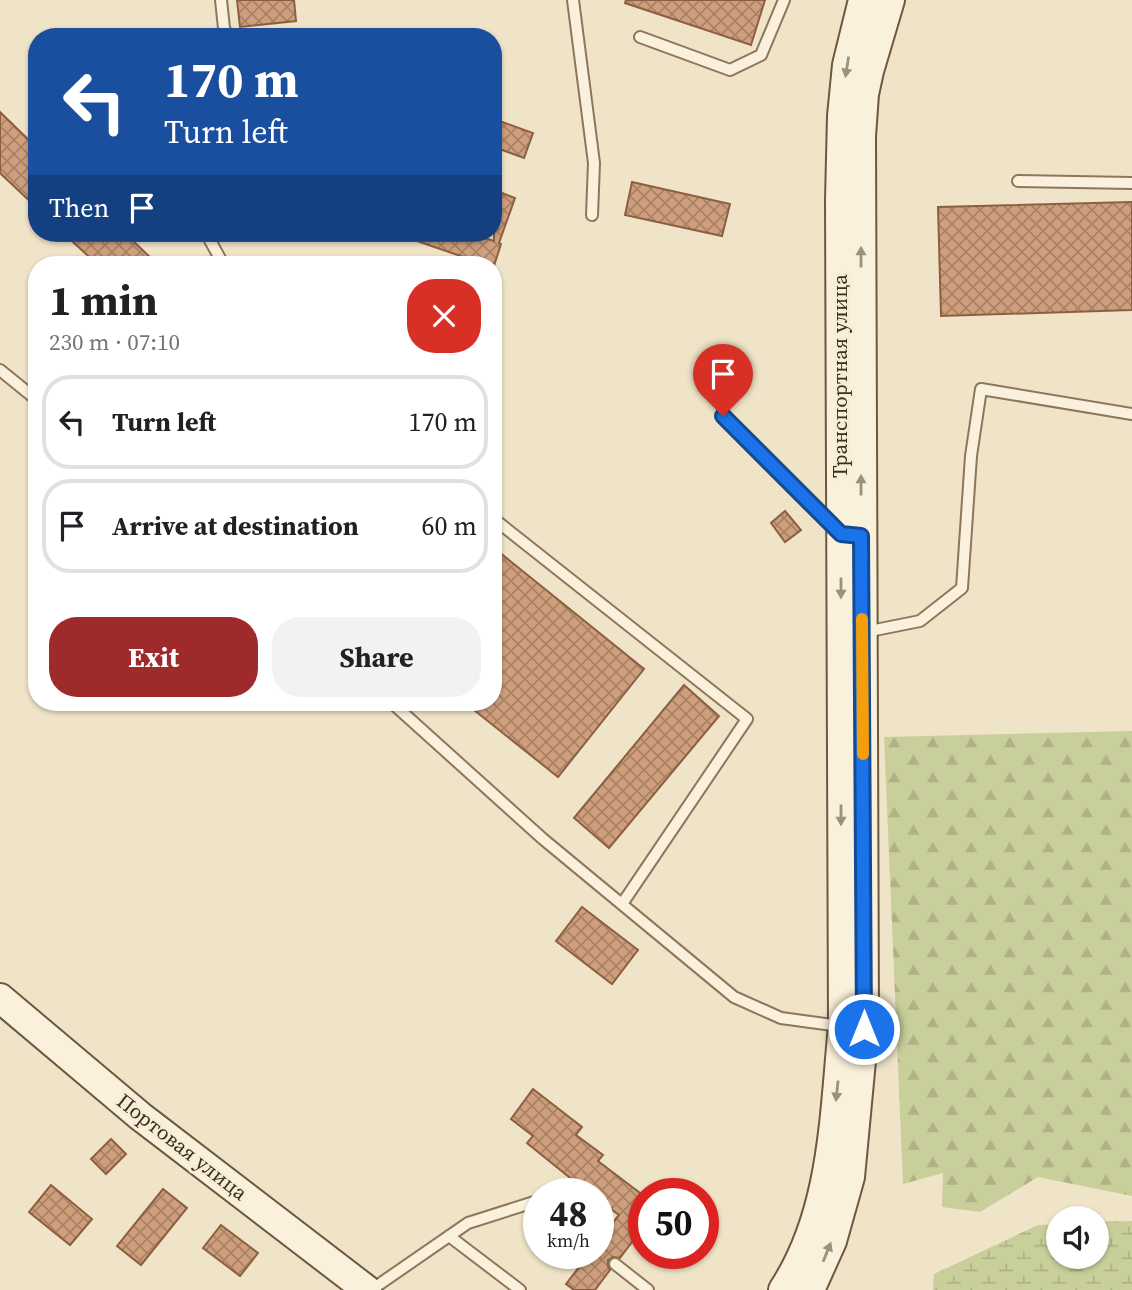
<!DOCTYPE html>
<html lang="en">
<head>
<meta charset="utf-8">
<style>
  :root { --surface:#fff; --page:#f2f2f2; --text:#202124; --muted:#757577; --line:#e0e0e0; --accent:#9e2a2b }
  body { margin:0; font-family:"Source Serif 4",serif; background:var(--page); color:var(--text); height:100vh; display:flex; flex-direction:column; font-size:26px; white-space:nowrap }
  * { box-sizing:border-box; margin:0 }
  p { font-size:23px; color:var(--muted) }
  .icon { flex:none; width:38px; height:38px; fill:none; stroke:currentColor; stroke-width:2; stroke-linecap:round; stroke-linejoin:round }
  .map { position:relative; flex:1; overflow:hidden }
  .drawer { position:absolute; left:28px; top:256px; width:474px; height:455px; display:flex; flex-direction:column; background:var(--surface); border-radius:28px; box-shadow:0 2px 5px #0004 }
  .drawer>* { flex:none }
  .top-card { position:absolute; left:28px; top:28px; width:474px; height:214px; border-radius:28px; box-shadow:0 2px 5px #0004; background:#1a4fa0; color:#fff; overflow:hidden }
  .buttons { position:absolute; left:1046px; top:1206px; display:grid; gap:14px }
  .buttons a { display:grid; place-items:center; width:63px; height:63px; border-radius:50%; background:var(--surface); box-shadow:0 2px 5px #0004; font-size:35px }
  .speed { position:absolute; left:523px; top:1178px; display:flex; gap:14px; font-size:35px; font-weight:700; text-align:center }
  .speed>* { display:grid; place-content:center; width:91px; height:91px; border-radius:50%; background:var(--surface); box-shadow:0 2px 5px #0004; line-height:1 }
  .speed small { font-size:18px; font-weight:400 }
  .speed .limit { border:10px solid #d22; background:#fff; color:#111 }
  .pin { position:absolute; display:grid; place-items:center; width:60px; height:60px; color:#fff; margin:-72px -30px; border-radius:50% 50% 50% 0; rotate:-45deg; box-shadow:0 0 7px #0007 }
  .pin .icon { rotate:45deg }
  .me { position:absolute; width:77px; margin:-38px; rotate:0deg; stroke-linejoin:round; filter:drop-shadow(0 0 5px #0008) }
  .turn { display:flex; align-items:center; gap:24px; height:147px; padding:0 21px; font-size:32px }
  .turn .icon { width:91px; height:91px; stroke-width:2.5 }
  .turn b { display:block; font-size:49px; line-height:60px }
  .then { display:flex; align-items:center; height:66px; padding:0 21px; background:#0003; gap:14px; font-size:26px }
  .round { display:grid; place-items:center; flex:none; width:74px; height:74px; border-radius:28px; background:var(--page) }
  .headline { display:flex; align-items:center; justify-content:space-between; height:119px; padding:0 21px }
  h1 { font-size:42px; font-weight:700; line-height:52px }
  .primary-button { display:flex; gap:14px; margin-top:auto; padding:14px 21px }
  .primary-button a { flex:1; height:80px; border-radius:28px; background:var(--accent); color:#fff; font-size:28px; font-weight:700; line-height:80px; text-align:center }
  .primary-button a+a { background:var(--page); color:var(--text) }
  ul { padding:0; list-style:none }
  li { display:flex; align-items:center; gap:21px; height:94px; margin:0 14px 10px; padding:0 7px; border:4px solid var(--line); border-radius:28px }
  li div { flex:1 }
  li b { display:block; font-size:26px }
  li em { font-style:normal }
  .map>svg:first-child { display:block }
</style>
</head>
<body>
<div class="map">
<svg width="1132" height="1290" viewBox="0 0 1132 1290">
  <defs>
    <pattern id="forest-firs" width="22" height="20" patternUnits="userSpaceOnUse" patternTransform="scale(1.75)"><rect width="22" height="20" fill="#c9cf9b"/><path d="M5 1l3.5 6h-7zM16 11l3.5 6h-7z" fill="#aeb285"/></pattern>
    <pattern id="wetland-marsh" width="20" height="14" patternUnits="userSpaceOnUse" patternTransform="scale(1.75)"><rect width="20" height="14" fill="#c9cf9b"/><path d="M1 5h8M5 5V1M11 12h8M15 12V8" fill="none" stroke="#aeb285"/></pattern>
    <pattern id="building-cross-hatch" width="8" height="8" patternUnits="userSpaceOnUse" patternTransform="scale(1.75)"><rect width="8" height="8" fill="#cf9f7d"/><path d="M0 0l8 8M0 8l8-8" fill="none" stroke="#a98266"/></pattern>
  </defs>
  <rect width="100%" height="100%" fill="#f0e4c8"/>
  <!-- forest -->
  <path fill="url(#forest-firs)" d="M 1132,731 L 1132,1196 L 1038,1177 L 980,1212 L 942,1207 L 943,1173 L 903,1184 L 884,737 Z"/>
  <!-- wetland -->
  <path fill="url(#wetland-marsh)" d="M 1132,1221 L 1132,1290 L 933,1290 L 934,1274 L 1038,1225 L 1059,1224 L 1059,1256 L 1097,1256 L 1097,1222 Z"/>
  <!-- building -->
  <path fill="url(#building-cross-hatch)" stroke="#8d5f41" stroke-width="2" d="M 237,0 L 294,0 L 296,21 L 240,27 Z
    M 626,0 L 765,0 L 751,45 L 625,3 Z
    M 0,112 L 37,148 L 37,208 L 0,173 Z
    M 494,119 L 533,133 L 524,158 L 494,147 Z
    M 632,182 L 730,204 L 722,236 L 625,215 Z
    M 494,190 L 515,198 L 499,243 L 501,244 L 494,266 L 494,264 L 484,264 L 399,235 L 400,233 L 468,233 L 494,241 Z
    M 1132,202 L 1132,310 L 941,316 L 938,207 Z
    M 63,233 L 125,233 L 157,264 L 97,264 Z
    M 785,511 L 801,530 L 785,542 L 771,523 Z
    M 494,548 L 644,669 L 558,777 L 464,702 L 494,702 Z
    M 684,685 L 719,716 L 609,848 L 574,818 Z
    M 582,907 L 638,950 L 612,984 L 556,941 Z
    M 533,1089 L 582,1127 L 576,1135 L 603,1155 L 598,1161 L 644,1196 L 644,1226 L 620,1258 L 613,1257 L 608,1260 L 608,1266 L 610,1270 L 595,1290 L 574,1290 L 566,1284 L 590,1253 L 598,1253 L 598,1241 L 619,1215 L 598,1200 L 598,1194 L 590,1194 L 527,1143 L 533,1136 L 511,1119 Z
    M 111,1139 L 126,1154 L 106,1174 L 91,1159 Z
    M 51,1185 L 92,1219 L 70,1245 L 29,1212 Z
    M 163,1189 L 187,1208 L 141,1265 L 117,1246 Z
    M 221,1225 L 258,1253 L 240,1276 L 203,1248 Z"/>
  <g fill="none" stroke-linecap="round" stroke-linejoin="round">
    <!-- service casing -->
    <g stroke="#8d765c" stroke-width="14">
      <path id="service" d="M 221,0 L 224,28 L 228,37
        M 573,0 L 594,163 L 592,215
        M 640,37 L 730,70 L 761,55 L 784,0
        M 1018,181 L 1132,183
        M 206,233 L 223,264
        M 0,370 L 37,400
        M 724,416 L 836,529
        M 494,519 L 747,719 L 622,904
        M 865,632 L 920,621 L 962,588 L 971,456 L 981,389 L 1132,414
        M 391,702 L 543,839 L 734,997 L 781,1018 L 840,1026
        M 449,1236 L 520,1290
        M 615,1264 L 648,1290
        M 371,1290 L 468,1223 L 534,1202 L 539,1206"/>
    </g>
    <!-- secondary casing -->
    <g stroke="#6f573f" stroke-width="32">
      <path id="secondary" d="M 0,998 L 140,1116 L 367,1290
        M 783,1290 C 834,1212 834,1116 843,1026 L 840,200 L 842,116 L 847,65 L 863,0
        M 810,1290 L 832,1241 L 850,1177 L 864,1029 L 861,136 L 864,94 L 869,71 L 890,0"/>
    </g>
    <!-- service -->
    <use href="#service" stroke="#faf1dc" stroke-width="10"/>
    <!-- secondary -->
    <use href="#secondary" stroke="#faf1dc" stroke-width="28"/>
  </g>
  <!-- one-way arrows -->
  <defs><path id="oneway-solid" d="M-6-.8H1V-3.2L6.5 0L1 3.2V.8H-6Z" transform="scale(1.75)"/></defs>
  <g fill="#9c907e">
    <use href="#oneway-solid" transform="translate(847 67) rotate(99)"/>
    <use href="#oneway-solid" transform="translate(861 257) rotate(-90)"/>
    <use href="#oneway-solid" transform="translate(861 485) rotate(-90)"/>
    <use href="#oneway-solid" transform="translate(841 588) rotate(90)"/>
    <use href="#oneway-solid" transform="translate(841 815) rotate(90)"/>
    <use href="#oneway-solid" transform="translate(837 1091) rotate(96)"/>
    <use href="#oneway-solid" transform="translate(827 1252) rotate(-68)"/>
  </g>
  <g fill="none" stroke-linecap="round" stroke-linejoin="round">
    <!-- route casing -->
    <g stroke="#114b97" stroke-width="18">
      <path id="route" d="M 723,416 L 841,534 L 861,536 L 864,1029"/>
    </g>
    <!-- route -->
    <use href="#route" stroke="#1a73e8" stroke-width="12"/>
    <!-- slow -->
    <path stroke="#f59e0b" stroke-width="12" d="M 862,619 L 863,754"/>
  </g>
  <g text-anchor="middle" stroke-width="6" stroke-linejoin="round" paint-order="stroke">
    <!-- street labels -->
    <g font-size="21" fill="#3d2e20" stroke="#f7eed8">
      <text transform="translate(840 376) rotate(-90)" y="7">Транспортная улица</text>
      <text transform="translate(182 1147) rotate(38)" y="7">Портовая улица</text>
    </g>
  </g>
</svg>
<div class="buttons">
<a><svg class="icon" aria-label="sound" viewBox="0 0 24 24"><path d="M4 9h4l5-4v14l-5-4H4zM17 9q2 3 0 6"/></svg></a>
</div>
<div class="speed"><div>48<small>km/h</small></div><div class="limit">50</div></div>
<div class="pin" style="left:723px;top:416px;background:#d93025"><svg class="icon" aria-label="arrive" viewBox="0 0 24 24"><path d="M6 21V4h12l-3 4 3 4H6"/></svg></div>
<svg class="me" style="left:864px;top:1029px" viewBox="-20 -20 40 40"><circle r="17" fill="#1a73e8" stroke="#fff" stroke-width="3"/><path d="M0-11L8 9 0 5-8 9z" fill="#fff"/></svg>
<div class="top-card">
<div class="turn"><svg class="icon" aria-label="left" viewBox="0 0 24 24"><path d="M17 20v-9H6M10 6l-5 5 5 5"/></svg><div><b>170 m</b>Turn left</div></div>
<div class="then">Then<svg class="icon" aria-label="arrive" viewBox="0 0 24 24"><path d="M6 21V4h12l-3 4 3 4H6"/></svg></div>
</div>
<section class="drawer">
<div class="headline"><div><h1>1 min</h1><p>230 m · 07:10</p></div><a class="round" style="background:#d93025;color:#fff"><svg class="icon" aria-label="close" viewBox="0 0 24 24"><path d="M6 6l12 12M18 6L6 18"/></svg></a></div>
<ul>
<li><svg class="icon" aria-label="left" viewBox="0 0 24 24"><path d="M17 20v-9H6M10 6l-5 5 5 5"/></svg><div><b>Turn left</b></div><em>170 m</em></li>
<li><svg class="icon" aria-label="arrive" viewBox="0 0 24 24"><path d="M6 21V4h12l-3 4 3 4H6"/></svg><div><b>Arrive at destination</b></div><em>60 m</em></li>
</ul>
<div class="primary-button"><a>Exit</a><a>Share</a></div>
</section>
</div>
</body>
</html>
